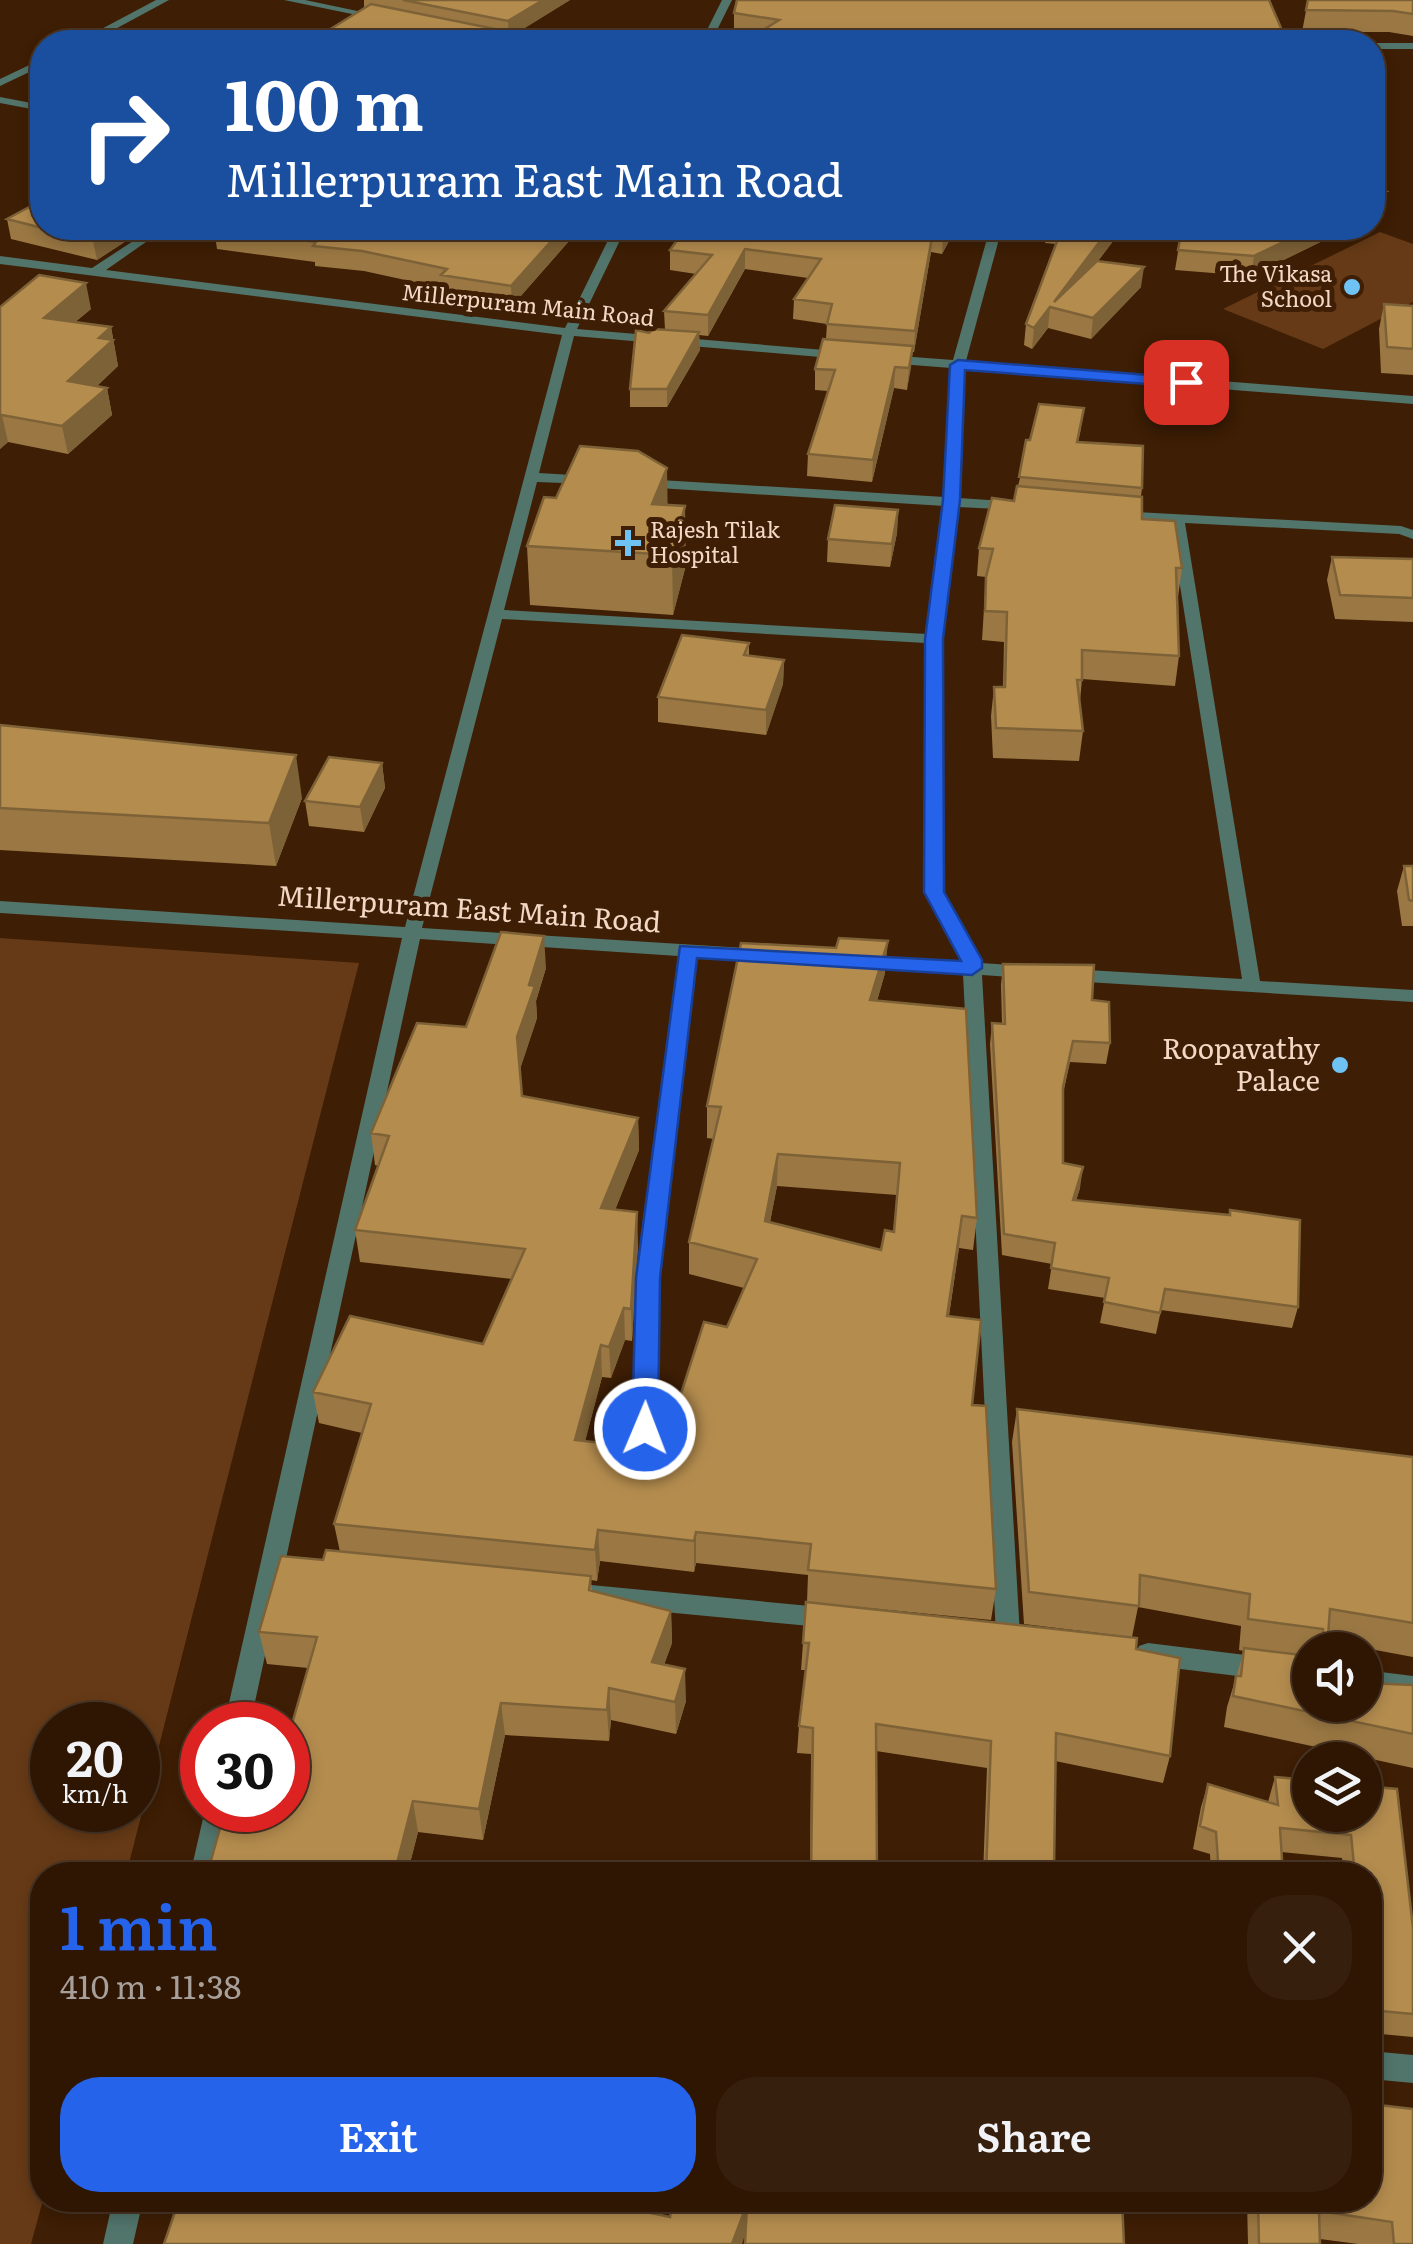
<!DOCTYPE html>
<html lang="en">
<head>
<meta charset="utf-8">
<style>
  :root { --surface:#2e1603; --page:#361f0d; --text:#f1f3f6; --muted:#a79f9a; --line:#493525; --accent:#2563eb }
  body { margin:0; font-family:Literata,serif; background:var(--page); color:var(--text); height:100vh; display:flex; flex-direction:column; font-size:38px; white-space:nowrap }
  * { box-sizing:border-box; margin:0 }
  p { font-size:32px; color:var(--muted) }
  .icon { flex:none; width:55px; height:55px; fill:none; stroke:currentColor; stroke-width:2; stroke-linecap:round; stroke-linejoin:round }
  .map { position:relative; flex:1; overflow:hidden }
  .side { position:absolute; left:30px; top:1862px; width:1352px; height:350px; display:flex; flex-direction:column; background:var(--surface); border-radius:40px; box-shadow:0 5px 15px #0003,0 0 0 2px var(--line) }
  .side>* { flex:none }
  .top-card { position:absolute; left:30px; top:30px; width:1355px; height:210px; border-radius:40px; box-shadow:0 5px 15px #0003,0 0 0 2px var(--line); background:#1a4fa0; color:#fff; overflow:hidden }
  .controls { position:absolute; left:1292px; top:1632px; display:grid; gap:20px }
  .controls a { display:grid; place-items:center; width:90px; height:90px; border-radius:50%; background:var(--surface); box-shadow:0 5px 15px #0003,0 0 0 2px var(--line); font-size:50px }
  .speed { position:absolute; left:30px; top:1702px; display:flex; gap:20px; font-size:50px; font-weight:700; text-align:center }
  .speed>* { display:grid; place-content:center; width:130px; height:130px; border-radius:50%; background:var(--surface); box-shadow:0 5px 15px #0003,0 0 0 2px var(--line); line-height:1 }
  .speed small { font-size:25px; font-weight:400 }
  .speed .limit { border:15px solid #d22; background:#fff; color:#111 }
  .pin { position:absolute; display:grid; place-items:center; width:85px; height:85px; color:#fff; margin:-42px; border-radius:20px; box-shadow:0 5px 15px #0006 }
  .me { position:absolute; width:110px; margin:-55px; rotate:1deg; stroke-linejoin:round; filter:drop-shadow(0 0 8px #0008) }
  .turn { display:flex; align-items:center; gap:35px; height:210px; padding:0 30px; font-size:45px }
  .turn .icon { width:130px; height:130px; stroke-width:2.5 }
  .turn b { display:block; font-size:70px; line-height:85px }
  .round { display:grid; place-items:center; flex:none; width:105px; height:105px; border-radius:40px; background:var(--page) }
  .headline { display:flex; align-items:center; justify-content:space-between; height:170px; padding:0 30px }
  h1 { font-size:60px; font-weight:600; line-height:75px; color:var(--accent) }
  .cta { display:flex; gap:20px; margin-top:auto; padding:20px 30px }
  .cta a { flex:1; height:115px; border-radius:40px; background:var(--accent); color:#fff; font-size:40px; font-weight:600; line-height:115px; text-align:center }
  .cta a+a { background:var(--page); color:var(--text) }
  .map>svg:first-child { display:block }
</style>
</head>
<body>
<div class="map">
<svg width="1413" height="2244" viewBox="0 0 1413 2244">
  <rect width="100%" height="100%" fill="#3e1e04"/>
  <!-- green -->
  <path fill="#663a16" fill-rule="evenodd" d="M 1380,232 L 1413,244 L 1413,302 L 1323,349 L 1223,309 Z
    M 0,938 L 359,963 L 126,1875 L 42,1875 L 43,2200 L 31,2244 L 0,2244 ZM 52,1725 L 138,1725 L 138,1810 L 52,1810 Z"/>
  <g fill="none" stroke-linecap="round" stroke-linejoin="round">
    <!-- street -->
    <path fill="#51746b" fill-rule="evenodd" d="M 156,0 L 169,0 L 108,33 L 145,42 L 99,37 L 89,42 L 77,42 Z
      M 284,0 L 305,0 L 386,17 L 381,20 Z
      M 722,0 L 732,0 L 711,42 L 701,42 Z
      M 1372,43 L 1413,43 L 1413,49 L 1372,49 Z
      M 42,59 L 42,66 L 0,86 L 0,79 Z
      M 0,97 L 42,105 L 42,111 L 0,103 Z
      M 153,228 L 166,228 L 106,270 L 565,328 L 614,228 L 626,228 L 577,329 L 848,352 L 850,355 L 843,359 L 574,336 L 539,473 L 589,476 L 596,480 L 589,484 L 537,482 L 504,610 L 927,634 L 944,506 L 643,487 L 636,483 L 643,479 L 945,497 L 951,368 L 887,363 L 880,359 L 887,355 L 953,360 L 990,228 L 1002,228 L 966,361 L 1413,396 L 1413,404 L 964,369 L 959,498 L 1018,502 L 1025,506 L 1018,510 L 958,507 L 942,639 L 943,892 L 981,963 L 1026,966 L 1035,972 L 1026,978 L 982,975 L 1020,1636 L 1017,1643 L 1008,1646 L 999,1643 L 996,1636 L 963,974 L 860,968 L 851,962 L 860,956 L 963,962 L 925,892 L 926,643 L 502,619 L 422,928 L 761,949 L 770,955 L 761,961 L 697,957 L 659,1278 L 656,1429 L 653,1435 L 645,1438 L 637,1435 L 634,1429 L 637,1278 L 678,956 L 420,939 L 250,1725 L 224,1725 L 402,938 L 0,913 L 0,901 L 405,927 L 562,335 L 0,264 L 0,256 L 92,268 Z
      M 1117,511 L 1401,526 L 1413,530 L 1413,539 L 1399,534 L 1185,523 L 1260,981 L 1413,990 L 1413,1002 L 1070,981 L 1061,975 L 1070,969 L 1242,979 L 1170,522 L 1112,518 L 1112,512 Z
      M 591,1585 L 831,1608 L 840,1611 L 843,1618 L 840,1625 L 831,1628 L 591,1605 L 582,1602 L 579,1595 L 582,1588 Z
      M 1148,1643 L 1310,1663 L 1310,1685 L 1148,1665 L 1139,1662 L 1136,1654 L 1139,1646 Z
      M 1365,1670 L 1413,1676 L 1413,1698 L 1365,1692 Z
      M 205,1810 L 231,1810 L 216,1875 L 190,1875 Z
      M 1370,2051 L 1413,2055 L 1413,2083 L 1370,2079 Z
      M 113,2200 L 143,2200 L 133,2244 L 103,2244 Z"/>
  </g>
  <!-- wall -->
  <path fill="#9b7843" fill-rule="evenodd" d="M 364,0 L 570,0 L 516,33 L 545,39 L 545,42 L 328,42 L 334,39 L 332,28 L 364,8 Z
    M 1308,0 L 1413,0 L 1413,36 L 1389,32 L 1302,32 Z
    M 734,13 L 1287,42 L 756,35 L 734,31 Z
    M 7,219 L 146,228 L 97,260 L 11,239 Z
    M 686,228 L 956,228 L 942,254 L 931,252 L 914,352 L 912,352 L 907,390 L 894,388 L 872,482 L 807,476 L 808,454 L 828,391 L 815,390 L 815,369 L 826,339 L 827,324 L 793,319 L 794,299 L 808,278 L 745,269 L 708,336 L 699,335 L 700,350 L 667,407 L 630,407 L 630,389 L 665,330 L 664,311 L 696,274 L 670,270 L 670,250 Z
    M 1047,228 L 1123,228 L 1098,261 L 1141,287 L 1091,339 L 1048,328 L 1032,349 L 1024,345 L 1026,324 L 1056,244 L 1045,243 Z
    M 1182,228 L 1349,228 L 1251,276 L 1175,270 Z
    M 214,229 L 577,232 L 512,306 L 443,295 L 442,288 L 364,271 L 315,266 L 315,262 L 217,249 Z
    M 1384,304 L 1413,306 L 1413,375 L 1381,373 L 1379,329 Z
    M 0,307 L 91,309 L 75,322 L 111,327 L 118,366 L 97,386 L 107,388 L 112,415 L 68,454 L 8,442 L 0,449 Z
    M 1081,428 L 1078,442 L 1142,488 L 1141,496 L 1142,519 L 1182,568 L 1178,597 L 1179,656 L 1175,686 L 1082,679 L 1080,701 L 1083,731 L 1079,761 L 993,758 L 991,716 L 994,687 L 1003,687 L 1004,642 L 982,640 L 986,577 L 977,576 L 979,548 L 1014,501 L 1030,440 Z
    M 668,505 L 686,565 L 673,615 L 530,605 L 527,546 Z
    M 898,510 L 897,533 L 890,567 L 827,562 L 828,539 Z
    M 1332,557 L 1413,559 L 1413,622 L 1335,619 L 1327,580 Z
    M 749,643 L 749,656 L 784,660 L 783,684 L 766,735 L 658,722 L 658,697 Z
    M 0,725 L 302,798 L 276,866 L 0,850 Z
    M 382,763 L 385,788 L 364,832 L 309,826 L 305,801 Z
    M 1404,866 L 1413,866 L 1413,926 L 1402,926 L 1397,891 Z
    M 1003,964 L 1092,1000 L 1110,1043 L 1106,1064 L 1070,1062 L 1063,1094 L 1063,1163 L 1080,1188 L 1076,1200 L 1298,1307 L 1292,1328 L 1161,1310 L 1156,1334 L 1100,1323 L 1105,1298 L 1048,1289 L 1052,1264 L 1002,1255 L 990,1044 L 992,1023 L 1002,1024 L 1001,985 Z
    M 546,968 L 536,1001 L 537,1018 L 520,1069 L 522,1096 L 638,1118 L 639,1150 L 615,1210 L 638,1244 L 632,1341 L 625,1340 L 611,1378 L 602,1377 L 585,1441 L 663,1450 L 727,1327 L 744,1288 L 689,1274 L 689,1242 L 714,1139 L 707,1138 L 707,1106 L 885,973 L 877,1001 L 977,1218 L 973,1250 L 959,1248 L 949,1316 L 972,1405 L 996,1589 L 991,1620 L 807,1602 L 808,1575 L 696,1563 L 694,1572 L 600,1561 L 597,1581 L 591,1580 L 592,1591 L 671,1611 L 672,1643 L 664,1665 L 686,1701 L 676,1734 L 611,1720 L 609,1741 L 505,1735 L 483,1840 L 418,1832 L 407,1875 L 207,1875 L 292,1724 L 308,1668 L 267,1664 L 259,1632 L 323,1560 L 340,1552 L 334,1524 L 362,1433 L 319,1423 L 313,1392 L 483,1344 L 512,1279 L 360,1262 L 355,1230 L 378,1166 L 375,1165 L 371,1133 L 466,1027 ZM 777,1186 L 897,1195 L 894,1232 L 881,1250 L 770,1222 Z
    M 1017,1409 L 1413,1457 L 1413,1657 L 1327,1641 L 1327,1650 L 1310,1650 L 1310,1705 L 1413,1685 L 1413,1768 L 1224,1727 L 1227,1707 L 1244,1651 L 1239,1650 L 1241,1626 L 1138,1607 L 1132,1637 L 1024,1624 L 1012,1442 Z
    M 803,1643 L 1136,1649 L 1170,1756 L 1163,1783 L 1055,1761 L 1054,1870 L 1073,1875 L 983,1875 L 987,1768 L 876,1751 L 877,1875 L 810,1875 L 811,1754 L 797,1753 L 799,1726 L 806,1670 L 801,1670 Z
    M 1275,1777 L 1365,1815 L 1413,1928 L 1413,2037 L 1370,2033 L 1370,1875 L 1344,1875 L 1342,1858 L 1281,1852 L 1283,1875 L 1211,1875 L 1210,1854 L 1193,1849 L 1201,1807 L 1208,1784 L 1268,1802 Z
    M 1247,2200 L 1370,2200 L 1413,2244 L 1358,2244 L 1320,2239 L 1320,2244 L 1248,2244 Z"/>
  <!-- shaded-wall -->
  <path fill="#7e6237" d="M 543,0 L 570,0 L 509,38 L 508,21 Z
    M 1385,192 L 1381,212 L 1372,216 L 1372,198 Z
    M 113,228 L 146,228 L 97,260 L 93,241 Z
    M 563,228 L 577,228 L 577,232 L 512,306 L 511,286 Z
    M 946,228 L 956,228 L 942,254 L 943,233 Z
    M 1110,228 L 1123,228 L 1061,310 L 1054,302 Z
    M 1312,228 L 1349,228 L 1251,276 L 1254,256 Z
    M 933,232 L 931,252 L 914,352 L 915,331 Z
    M 745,249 L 745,269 L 708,336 L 708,315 Z
    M 1144,267 L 1141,287 L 1091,339 L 1093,318 Z
    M 86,283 L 91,309 L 49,344 L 44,318 Z
    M 1050,307 L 1048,328 L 1032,349 L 1034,328 Z
    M 111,327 L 118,366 L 74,408 L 68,381 L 99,338 Z
    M 699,332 L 700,350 L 667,407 L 667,389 Z
    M 913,346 L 911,368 L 907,390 L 909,368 Z
    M 895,367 L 894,388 L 872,482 L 873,460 Z
    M 107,388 L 112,415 L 68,454 L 62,426 Z
    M 2,415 L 8,442 L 0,449 L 0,416 Z
    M 667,468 L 668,526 L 652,504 Z
    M 685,506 L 686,565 L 673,615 L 672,555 Z
    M 898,510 L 897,533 L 890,567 L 892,544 Z
    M 784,660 L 783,684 L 766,735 L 766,710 Z
    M 296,755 L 302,798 L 276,866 L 269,823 Z
    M 382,763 L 385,788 L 364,832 L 360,807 Z
    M 544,936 L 546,968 L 536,1001 L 537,1018 L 520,1069 L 517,1037 L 529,985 Z
    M 888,941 L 885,973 L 868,1032 L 870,1000 Z
    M 638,1118 L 639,1150 L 603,1240 L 601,1208 Z
    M 778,1154 L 777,1186 L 764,1253 L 765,1221 Z
    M 1083,1167 L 1080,1188 L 1070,1221 L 1073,1200 Z
    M 637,1212 L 638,1244 L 632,1341 L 631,1309 Z
    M 962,1216 L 959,1248 L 944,1348 L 947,1316 Z
    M 624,1308 L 625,1340 L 611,1378 L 609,1347 Z
    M 601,1345 L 602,1377 L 577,1472 L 575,1440 Z
    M 598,1530 L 600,1561 L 597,1581 L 595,1550 Z
    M 696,1532 L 696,1563 L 694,1572 L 694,1541 Z
    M 671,1611 L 672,1643 L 653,1694 L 652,1662 Z
    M 685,1669 L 686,1701 L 676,1734 L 675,1702 Z
    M 609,1688 L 611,1720 L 609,1741 L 607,1710 Z
    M 501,1703 L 505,1735 L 483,1840 L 479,1809 Z
    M 413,1801 L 418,1832 L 407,1875 L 394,1875 Z
    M 747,2204 L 746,2232 L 742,2244 L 732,2244 Z"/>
  <!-- building -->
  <path fill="#b48c4e" stroke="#7e6237" stroke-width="2.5" fill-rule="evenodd" d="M 403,0 L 543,0 L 508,21 Z
    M 737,0 L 1269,0 L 1287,42 L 744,42 L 779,20 L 734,13 Z
    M 1308,0 L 1413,0 L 1413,14 L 1393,11 L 1306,10 Z
    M 371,4 L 545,39 L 540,42 L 328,42 L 348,31 L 332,28 Z
    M 1372,191 L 1385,192 L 1372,198 Z
    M 42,200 L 42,228 L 113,228 L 93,241 L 7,219 Z
    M 216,228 L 563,228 L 511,286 L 441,275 L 447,269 L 362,251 L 313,246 L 316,242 L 214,229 Z
    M 686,228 L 946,228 L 943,233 L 933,232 L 915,331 L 827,324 L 832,304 L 794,299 L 821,259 L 745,249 L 708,315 L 664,311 L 712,255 L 670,250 Z
    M 1062,228 L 1110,228 L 1054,302 L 1097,261 L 1144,267 L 1093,318 L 1050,307 L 1034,328 L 1026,324 Z
    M 1182,228 L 1312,228 L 1254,256 L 1178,250 Z
    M 39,275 L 86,283 L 44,318 L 111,327 L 99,338 L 113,340 L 68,381 L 107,388 L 62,426 L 2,415 L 0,416 L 0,307 Z
    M 1384,304 L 1413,306 L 1413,349 L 1387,347 Z
    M 653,329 L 699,332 L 667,389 L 630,389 L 636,330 L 649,333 Z
    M 823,339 L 913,346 L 909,368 L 895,367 L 873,460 L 808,454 L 835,370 L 815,369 Z
    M 1039,404 L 1084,408 L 1077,442 L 1143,446 L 1142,488 L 1019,477 L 1026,440 L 1030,440 Z
    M 580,446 L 638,451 L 667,468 L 652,504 L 685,506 L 672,555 L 527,546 L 544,497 L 556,498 Z
    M 1017,486 L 1142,497 L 1142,519 L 1175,521 L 1182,568 L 1176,568 L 1179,656 L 1082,650 L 1082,680 L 1077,680 L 1083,731 L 996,728 L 994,687 L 1005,687 L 1007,612 L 985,611 L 986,577 L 993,549 L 979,548 L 992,498 L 1014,501 Z
    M 835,505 L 898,510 L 892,544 L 828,539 Z
    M 1332,557 L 1413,559 L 1413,598 L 1340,595 Z
    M 682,635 L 749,643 L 744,655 L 784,660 L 766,710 L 658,697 Z
    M 0,725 L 296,755 L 269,823 L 0,808 Z
    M 329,757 L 382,763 L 360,807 L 305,801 Z
    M 1404,866 L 1413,866 L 1413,901 L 1409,900 Z
    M 501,932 L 544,936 L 529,985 L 535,986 L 517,1037 L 522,1096 L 638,1118 L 601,1208 L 637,1212 L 631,1309 L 624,1308 L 609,1347 L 601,1345 L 575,1440 L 663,1450 L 704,1322 L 727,1327 L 757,1259 L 689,1242 L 721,1107 L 707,1106 L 741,943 L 836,948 L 839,938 L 888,941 L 870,1000 L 966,1009 L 977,1218 L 962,1216 L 947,1316 L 981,1320 L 972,1405 L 986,1406 L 996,1589 L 808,1570 L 811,1544 L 696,1532 L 694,1541 L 598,1530 L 595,1550 L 334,1524 L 371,1404 L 313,1392 L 350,1316 L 483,1344 L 525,1249 L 355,1230 L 389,1136 L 371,1133 L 417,1023 L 466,1027 ZM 778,1154 L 900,1163 L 894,1232 L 885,1230 L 881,1250 L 765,1221 Z
    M 1003,964 L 1094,965 L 1092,1000 L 1109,1002 L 1110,1043 L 1073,1041 L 1063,1087 L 1063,1163 L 1083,1167 L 1073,1200 L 1230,1215 L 1230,1210 L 1300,1220 L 1298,1307 L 1165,1289 L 1160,1313 L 1104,1302 L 1109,1278 L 1051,1268 L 1055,1243 L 1004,1234 L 992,1023 L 1005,1024 Z
    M 1017,1409 L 1413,1457 L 1413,1623 L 1330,1609 L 1327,1650 L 1324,1650 L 1323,1629 L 1248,1619 L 1250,1594 L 1140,1575 L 1139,1606 L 1029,1592 Z
    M 326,1550 L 591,1576 L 589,1590 L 671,1611 L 652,1662 L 685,1669 L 675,1702 L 609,1688 L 607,1710 L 501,1703 L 479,1809 L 413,1801 L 394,1875 L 207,1875 L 225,1810 L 288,1810 L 288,1725 L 256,1725 L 258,1720 L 292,1724 L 317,1637 L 259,1632 L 281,1556 L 323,1560 Z
    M 806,1602 L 1137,1638 L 1136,1649 L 1180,1658 L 1170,1756 L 1056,1733 L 1054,1870 L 1073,1875 L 986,1875 L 991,1741 L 876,1724 L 877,1875 L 811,1875 L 813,1728 L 799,1726 L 809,1643 L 803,1643 Z
    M 1244,1648 L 1310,1656 L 1310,1705 L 1365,1705 L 1365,1683 L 1413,1685 L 1413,1734 L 1233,1696 L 1236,1676 L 1241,1676 Z
    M 1275,1777 L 1310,1780 L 1310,1815 L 1365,1815 L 1365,1786 L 1397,1789 L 1413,1928 L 1413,2014 L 1370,2010 L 1370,1875 L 1355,1875 L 1351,1835 L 1280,1828 L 1283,1875 L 1219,1875 L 1216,1832 L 1200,1826 L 1208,1784 L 1278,1805 Z
    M 1370,2104 L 1413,2109 L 1413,2244 L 1394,2244 L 1392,2222 L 1319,2211 L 1320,2244 L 1259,2244 L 1258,2200 L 1370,2200 Z
    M 179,2200 L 588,2200 L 670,2217 L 672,2200 L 1122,2200 L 1124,2244 L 745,2244 L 747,2204 L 732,2244 L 164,2244 Z"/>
  <!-- route -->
  <path fill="#2563eb" stroke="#184099" stroke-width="2.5" d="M 958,360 L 1186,378 L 1193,382 L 1186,387 L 965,370 L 960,500 L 943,639 L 944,892 L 982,960 L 982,968 L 972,975 L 697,958 L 660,1278 L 658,1429 L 654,1436 L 636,1436 L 632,1429 L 636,1278 L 680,946 L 961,961 L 924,892 L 925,639 L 943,500 L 950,365 Z"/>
  <!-- markers -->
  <g fill="#6fc2f4" stroke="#3e1e04" stroke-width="4">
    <circle cx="1352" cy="287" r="10"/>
    <path d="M623 528h10v10h10v10h-10v10h-10v-10h-10v-10h10z"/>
    <circle cx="1340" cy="1065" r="10"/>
  </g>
  <g text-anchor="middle" stroke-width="10" stroke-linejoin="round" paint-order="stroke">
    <!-- far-poi labels -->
    <g font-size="22" fill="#f3d8c6" stroke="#3e1e04" text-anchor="end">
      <text x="1332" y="282">The Vikasa<tspan x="1332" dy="25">School</tspan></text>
      <text x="650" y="538" text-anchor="start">Rajesh Tilak<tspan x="650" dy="25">Hospital</tspan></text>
    </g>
    <!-- far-street labels -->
    <g font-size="22" fill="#f3d8c6" stroke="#3e1e04">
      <text transform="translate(528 305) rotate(6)" y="8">Millerpuram Main Road</text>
    </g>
    <!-- street labels -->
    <g font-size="28" fill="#f3d8c6" stroke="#3e1e04">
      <text transform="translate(469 909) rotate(4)" y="10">Millerpuram East Main Road</text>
    </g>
    <!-- poi labels -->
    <g font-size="28" fill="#f3d8c6" stroke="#3e1e04" text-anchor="end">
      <text x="1320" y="1059">Roopavathy<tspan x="1320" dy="32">Palace</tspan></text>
    </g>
  </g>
</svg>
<div class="controls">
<a><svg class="icon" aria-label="sound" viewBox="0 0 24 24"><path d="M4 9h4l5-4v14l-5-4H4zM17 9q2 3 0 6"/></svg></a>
<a><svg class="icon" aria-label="layers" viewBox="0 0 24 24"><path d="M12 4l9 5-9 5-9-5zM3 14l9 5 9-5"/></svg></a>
</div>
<div class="speed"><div>20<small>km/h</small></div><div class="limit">30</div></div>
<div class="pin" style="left:1186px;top:382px;background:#d93025"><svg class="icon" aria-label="arrive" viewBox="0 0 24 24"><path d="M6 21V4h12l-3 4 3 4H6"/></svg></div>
<svg class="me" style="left:645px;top:1429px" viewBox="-20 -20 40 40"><circle r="17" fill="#2563eb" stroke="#fff" stroke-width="3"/><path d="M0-11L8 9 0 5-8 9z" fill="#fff"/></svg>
<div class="top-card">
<div class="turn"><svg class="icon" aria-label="right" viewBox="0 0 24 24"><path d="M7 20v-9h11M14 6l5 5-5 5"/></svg><div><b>100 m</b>Millerpuram East Main Road</div></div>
</div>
<section class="side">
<div class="headline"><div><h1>1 min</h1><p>410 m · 11:38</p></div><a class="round"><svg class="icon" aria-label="close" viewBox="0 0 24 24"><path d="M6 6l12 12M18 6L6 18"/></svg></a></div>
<div class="cta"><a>Exit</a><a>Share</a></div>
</section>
</div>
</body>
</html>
